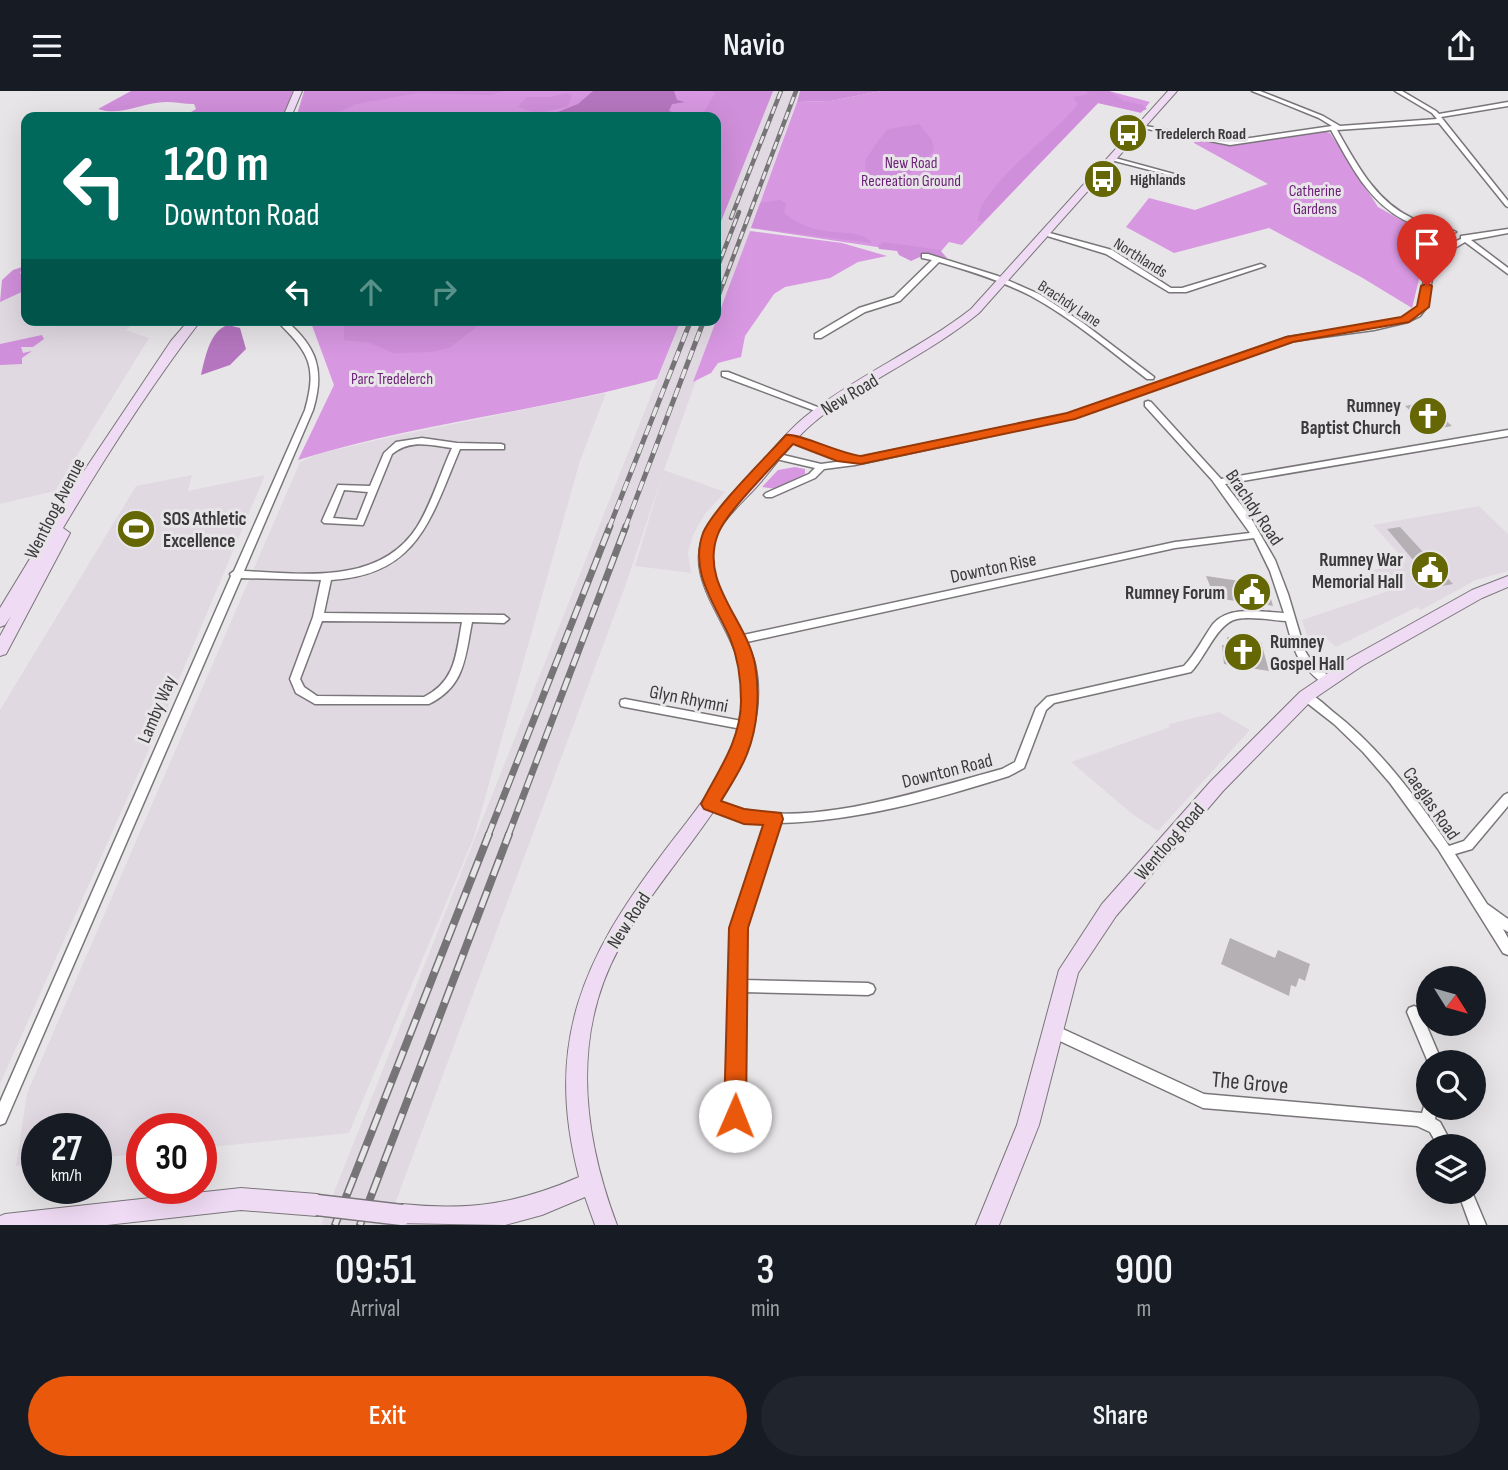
<!DOCTYPE html>
<html lang="en">
<head>
<meta charset="utf-8">
<style>
  :root { --surface:#171b24; --page:#20242c; --text:#f1f3f6; --muted:#9ea1a6; --accent:#ea580c }
  body { margin:0; font-family:"Sofia Sans Condensed",sans-serif; background:var(--page); color:var(--text); height:100vh; display:flex; flex-direction:column; font-size:26px; white-space:nowrap }
  * { box-sizing:border-box; margin:0 }
  p { font-size:23px; color:var(--muted) }
  .icon { flex:none; width:38px; height:38px; fill:none; stroke:currentColor; stroke-width:2; stroke-linecap:round; stroke-linejoin:round }
  .map { position:relative; height:1134px; overflow:hidden }
  .panel { display:flex; flex-direction:column; background:var(--surface); flex:1 }
  .panel>* { flex:none }
  .banner { position:absolute; left:21px; top:21px; width:700px; height:214px; border-radius:14px; box-shadow:0 7px 28px #0002; background:#00695c; color:#fff; overflow:hidden }
  .needle { width:46px; rotate:127deg }
  .buttons { position:absolute; left:1416px; top:875px; display:grid; gap:14px }
  .buttons a { display:grid; place-items:center; width:70px; height:70px; border-radius:50%; background:var(--surface); box-shadow:0 7px 28px #0002; font-size:35px }
  .speed { position:absolute; left:21px; top:1022px; display:flex; gap:14px; font-size:35px; font-weight:700; text-align:center }
  .speed>* { display:grid; place-content:center; width:91px; height:91px; border-radius:50%; background:var(--surface); box-shadow:0 7px 28px #0002; line-height:1 }
  .speed small { font-size:18px; font-weight:400 }
  .speed .limit { border:10px solid #d22; background:#fff; color:#111 }
  .pin { position:absolute; display:grid; place-items:center; width:60px; height:60px; color:#fff; margin:-72px -30px; border-radius:50% 50% 50% 0; rotate:-45deg; box-shadow:0 0 7px #0007 }
  .pin .icon { rotate:45deg }
  .me { position:absolute; width:77px; margin:-38px; rotate:1deg; stroke-linejoin:round; filter:drop-shadow(0 0 5px #0008) }
  .turn { display:flex; align-items:center; gap:24px; height:147px; padding:0 28px; font-size:32px }
  .turn .icon { width:91px; height:91px; stroke-width:2.5 }
  .turn b { display:block; font-size:49px; line-height:60px }
  .lanes { display:flex; align-items:center; height:66px; padding:0 28px; background:#0003; justify-content:center; gap:35px; direction:ltr }
  .lanes .off { opacity:.35 }
  .eta { display:flex; justify-content:space-evenly; align-items:center; height:119px; text-align:center }
  .eta b { font-size:42px; font-weight:600; line-height:49px }
  .cta { display:flex; gap:14px; margin-top:auto; padding:14px 28px }
  .cta a { flex:1; height:80px; border-radius:42px; background:var(--accent); color:#fff; font-size:28px; font-weight:600; line-height:80px; text-align:center }
  .cta a+a { background:var(--page); color:var(--text) }
  header { display:flex; justify-content:space-between; align-items:center; height:91px; padding:0 28px; background:var(--surface); font-size:32px; font-weight:600 }
  .map>svg:first-child { display:block }
</style>
</head>
<body>
<header><svg class="icon" aria-label="menu" viewBox="0 0 24 24"><path d="M4 6h16M4 12h16M4 18h16"/></svg>Navio<svg class="icon" aria-label="share" viewBox="0 0 24 24"><path d="M12 15V3M7 8l5-5 5 5M5 13v7h14v-7"/></svg></header>
<div class="map">
<svg width="1508" height="1134" viewBox="0 0 1508 1134">
  <rect width="100%" height="100%" fill="#e8e5e8"/>
  <!-- built -->
  <path fill="#e1d9e2" d="M 773,0 L 800,0 L 664,379 L 725,401 L 705,423 L 693,444 L 688,462 L 691,482 L 635,475 L 662,385 L 626,493 L 387,1134 L 321,1134 L 681,229 L 716,229 L 716,142 Z
    M 26,199 L 26,229 L 141,229 L 125,239 L 149,247 L 55,400 L 0,413 L 0,209 Z
    M 606,302 L 580,370 L 474,746 L 349,1042 L 201,1057 L 201,1038 L 142,1038 L 142,1063 L 96,1067 L 96,1038 L 37,1038 L 37,1073 L 16,1075 L 27,1002 L 300,371 L 321,362 L 400,344 Z
    M 192,384 L 188,400 L 265,384 L 160,634 L 0,993 L 0,619 L 136,395 Z
    M 1479,415 L 1508,443 L 1508,480 L 1476,489 L 1421,519 L 1417,516 L 1336,556 L 1323,545 L 1309,551 L 1302,529 L 1394,498 L 1373,479 L 1406,471 L 1373,434 Z
    M 1219,621 L 1250,639 L 1158,740 L 1132,723 L 1071,671 L 1170,636 L 1169,633 Z"/>
  <!-- green -->
  <path fill="#d797e1" d="M 304,0 L 773,0 L 719,135 L 716,134 L 716,26 L 296,26 Z
    M 881,0 L 1109,0 L 1150,11 L 1141,22 L 1098,12 L 962,154 L 949,151 L 937,165 L 751,137 L 797,11 L 831,10 Z
    M 1324,40 L 1330,42 L 1378,116 L 1410,134 L 1452,145 L 1432,160 L 1423,172 L 1412,217 L 1361,186 L 1269,137 L 1174,162 L 1126,136 L 1149,107 L 1195,119 L 1268,93 L 1194,52 L 1195,49 L 1230,55 Z
    M 750,140 L 842,152 L 887,165 L 858,171 L 830,187 L 785,196 L 774,203 L 745,245 L 741,266 L 718,272 L 711,282 L 693,291 Z
    M 310,229 L 681,229 L 657,288 C 539,321 415,332 298,369 L 334,294 Z
    M 795,376 L 805,378 L 805,383 L 776,398 L 762,396 L 778,379 Z"/>
  <!-- forest -->
  <path fill="#d08fda" d="M 131,0 L 293,0 L 283,26 L 183,26 L 196,18 L 194,13 C 185,13 175,11 166,11 C 143,11 120,26 98,18 Z
    M 305,0 L 504,0 L 491,4 L 418,2 L 356,13 L 328,26 L 297,26 Z
    M 711,0 L 773,0 L 719,135 L 716,134 L 716,26 L 701,26 L 700,23 L 704,21 L 715,2 Z
    M 800,0 L 881,0 L 831,10 L 797,11 Z
    M 1085,0 L 1109,0 L 1124,10 L 1143,14 L 1147,18 L 1140,21 L 1098,12 L 983,131 L 978,130 C 977,97 1057,42 1078,13 L 1073,6 L 1090,3 Z
    M 566,2 L 572,4 L 568,15 L 537,23 L 518,16 L 527,6 L 550,6 Z
    M 919,33 L 932,49 L 934,59 C 920,79 901,90 877,93 L 866,79 L 865,69 L 881,46 L 888,38 Z
    M 780,109 L 786,112 L 784,122 C 796,132 810,138 825,140 C 839,143 862,139 872,152 L 751,137 L 760,112 Z
    M 883,151 L 940,159 L 947,167 L 922,165 L 911,170 L 899,164 L 897,160 L 879,158 L 878,155 Z
    M 22,176 L 20,183 L 26,180 L 26,199 L 0,211 L 2,189 L 13,179 Z
    M 344,229 L 482,229 L 483,231 L 449,257 L 431,261 L 393,262 L 370,252 L 344,249 Z
    M 42,244 L 44,248 L 33,256 L 21,256 L 23,262 L 32,260 L 22,267 L 22,273 L 0,274 L 0,253 Z"/>
  <!-- water -->
  <path fill="#b576bf" d="M 593,0 L 674,0 L 677,9 L 685,11 L 672,13 L 669,20 L 678,23 L 670,26 L 545,26 L 578,13 Z
    M 228,234 L 240,237 L 246,258 L 230,274 L 201,284 C 205,267 210,239 228,234 Z"/>
  <!-- building -->
  <path fill="#b4b0b4" d="M 1425,311 L 1452,335 L 1431,339 L 1405,315 Z
    M 1400,436 L 1423,461 L 1453,493 L 1436,496 L 1387,438 Z
    M 1206,485 L 1267,494 L 1273,515 L 1262,513 L 1264,518 L 1250,517 L 1236,510 L 1215,507 Z
    M 1227,546 L 1261,551 L 1269,580 L 1224,573 L 1222,554 L 1228,555 Z
    M 1230,847 L 1275,867 L 1278,859 L 1310,873 L 1305,890 L 1299,887 L 1296,896 L 1291,894 L 1289,905 L 1221,873 Z"/>
  <g fill="none" stroke-linecap="round" stroke-linejoin="round">
    <!-- street casing -->
    <g stroke="#797679" stroke-width="3">
      <path id="street" d="M 1252,0 L 1260,0 L 1323,25 L 1340,35 L 1437,28 L 1432,22 L 1395,0 L 1402,0 L 1436,20 L 1439,23 L 1508,11 L 1508,15 L 1441,26 L 1508,110 L 1508,116 L 1506,115 L 1439,32 L 1337,39 C 1356,72 1375,110 1412,127 C 1425,134 1440,136 1454,140 L 1456,141 L 1452,143 C 1436,140 1419,137 1404,129 C 1368,110 1350,73 1331,39 L 1230,54 L 1137,36 L 1140,34 L 1230,50 L 1332,35 L 1319,27 Z
        M 1111,67 L 1115,67 L 1185,86 L 1180,87 L 1111,69 Z
        M 1508,138 L 1508,142 L 1471,149 L 1508,177 L 1508,183 L 1465,151 L 1448,161 L 1440,169 L 1434,179 L 1426,217 L 1420,225 L 1408,231 L 1374,239 L 1293,250 L 1073,327 L 855,374 L 824,378 L 815,387 L 772,406 L 766,406 L 764,404 L 766,402 L 809,383 L 815,377 L 772,367 L 772,363 L 775,362 L 821,373 L 843,370 L 788,349 L 788,345 L 794,345 L 843,364 L 861,366 L 1068,323 L 1288,246 L 1390,231 L 1403,227 L 1414,221 L 1418,217 C 1422,209 1422,202 1423,194 C 1427,172 1440,156 1461,148 L 1461,145 Z
        M 1046,141 L 1112,159 L 1171,197 L 1182,197 L 1261,173 L 1265,175 L 1186,201 L 1169,201 L 1106,163 L 1044,144 L 1044,142 Z
        M 922,163 L 928,163 L 998,185 L 1039,203 L 1083,232 L 1154,286 L 1153,288 L 1147,288 C 1109,259 1073,228 1031,205 C 1002,190 970,180 939,171 L 900,210 L 865,221 L 821,247 L 815,247 L 815,243 L 859,217 L 894,206 L 932,169 L 922,167 Z
        M 276,229 L 285,229 C 317,256 325,279 313,319 L 244,480 C 303,483 380,494 417,436 C 432,412 440,383 452,357 C 429,354 411,348 392,363 L 363,434 L 324,432 L 322,430 L 338,394 L 370,395 L 384,362 L 396,351 L 422,347 L 457,352 L 501,353 L 504,354 L 504,358 L 460,358 C 431,426 419,484 331,489 L 324,522 L 504,524 L 509,528 L 504,532 L 472,531 C 465,567 465,595 429,613 L 315,613 L 296,602 L 290,588 L 313,526 L 321,489 L 241,487 L 5,1032 L 0,1034 L 0,1011 L 231,485 L 230,483 L 234,480 L 305,319 C 318,273 308,261 276,229 ZM 344,399 L 368,401 L 357,429 L 333,427 ZM 322,530 L 462,531 C 456,563 456,590 424,606 L 317,605 L 304,596 L 300,588 Z
        M 722,281 L 728,281 L 825,319 L 824,321 L 818,321 L 722,285 Z
        M 1148,310 L 1151,311 L 1221,388 L 1508,339 L 1508,345 L 1225,393 L 1249,424 L 1275,469 L 1288,503 L 1305,560 L 1312,571 L 1331,587 L 1332,590 L 1331,593 L 1323,593 C 1296,570 1295,563 1286,530 C 1270,529 1252,525 1237,528 C 1217,532 1205,567 1191,581 L 1054,612 L 1046,619 L 1024,677 L 1009,685 C 934,709 857,730 779,732 L 744,837 L 744,889 L 868,892 L 873,894 L 875,898 L 873,902 L 868,904 L 744,901 L 742,1025 L 740,1030 L 735,1032 L 730,1030 L 728,1025 L 732,837 L 767,731 L 743,728 L 706,716 L 704,713 L 706,710 L 710,708 C 720,711 731,715 741,718 C 816,736 928,698 1002,678 L 1015,671 L 1036,617 L 1047,606 L 1184,575 C 1196,562 1203,547 1213,533 C 1229,514 1262,521 1284,522 L 1270,480 L 1254,447 L 1175,457 L 738,553 L 734,552 L 733,549 L 734,546 L 1175,451 L 1250,442 L 1212,389 L 1145,315 L 1145,311 Z
        M 1306,601 C 1316,605 1324,613 1332,620 C 1379,656 1416,706 1449,755 L 1464,750 L 1504,704 L 1508,702 L 1508,715 L 1472,758 L 1455,763 L 1487,813 L 1508,828 L 1508,841 L 1503,838 L 1508,847 L 1508,864 L 1503,862 L 1438,758 L 1390,692 L 1363,661 L 1334,633 L 1302,608 L 1301,605 L 1302,602 Z
        M 625,608 L 747,631 L 751,632 L 753,635 L 751,638 L 747,639 L 625,616 L 621,615 L 620,612 L 621,609 Z
        M 1414,915 L 1419,917 L 1442,971 L 1428,971 L 1407,921 L 1409,917 Z
        M 1052,933 L 1204,1003 L 1422,1022 L 1425,1012 L 1428,1011 L 1428,1017 L 1437,1017 L 1435,1028 L 1440,1031 L 1453,1055 L 1438,1055 L 1430,1041 L 1417,1035 L 1203,1017 L 1047,944 L 1045,939 L 1047,934 Z
        M 1458,1101 L 1472,1101 L 1486,1134 L 1470,1134 Z"/>
    </g>
    <!-- secondary casing -->
    <g stroke="#797679" stroke-width="2">
      <path id="secondary" d="M 294,0 L 302,0 L 291,26 L 283,26 Z
        M 1168,0 L 1177,0 L 979,222 C 929,263 869,288 818,328 C 795,346 778,371 759,393 C 746,408 729,422 719,439 C 694,484 744,531 755,572 C 759,588 759,605 757,621 C 749,676 716,718 684,761 C 661,792 637,823 619,857 C 571,945 583,1044 617,1134 L 595,1134 L 585,1106 L 542,1124 L 505,1134 L 394,1132 L 391,1124 L 394,1116 L 402,1113 C 469,1120 517,1113 579,1086 C 544,952 583,867 663,762 C 690,726 722,691 735,646 C 742,623 745,597 739,573 C 728,528 678,483 708,435 C 719,417 735,403 749,387 C 769,364 787,339 811,321 C 862,282 921,257 971,218 Z
        M 189,229 L 201,229 C 151,295 105,366 63,437 L 70,442 L 6,563 L 0,565 L 0,545 L 11,525 L 5,534 L 0,536 L 0,517 L 76,392 L 171,250 Z
        M 1508,485 L 1508,496 L 1482,507 L 1362,575 L 1312,609 L 1223,700 L 1116,825 L 1078,882 L 1039,1034 L 999,1134 L 976,1134 L 1017,1034 L 1059,879 L 1102,813 L 1211,690 L 1300,601 L 1350,567 L 1472,499 Z
        M 241,1097 L 317,1103 L 325,1106 L 328,1114 L 325,1122 L 317,1125 L 241,1119 L 107,1134 L 0,1134 L 0,1125 L 5,1123 Z"/>
    </g>
    <!-- street -->
    <use href="#street" fill="#fff" fill-rule="evenodd"/>
    <!-- secondary -->
    <use href="#secondary" fill="#f0dbf4" fill-rule="evenodd"/>
    <!-- rail-far3 casing -->
    <g stroke="#767476" stroke-width="4.5">
      <path id="rail-far3" d="M 731,127 L 781,0
        M 716,180 L 739,121
        M 723,193 L 796,0"/>
    </g>
    <!-- rail-far2 casing -->
    <g stroke="#767476" stroke-width="5">
      <path id="rail-far2" d="M 716,211 L 723,192
        M 609,437 L 691,229
        M 625,437 L 704,229"/>
    </g>
    <!-- rail-far1 casing -->
    <g stroke="#767476" stroke-width="7">
      <path id="rail-far1" d="M 488,745 L 610,435
        M 508,745 L 626,435"/>
    </g>
    <!-- rail casing -->
    <g stroke="#767476" stroke-width="8">
      <path id="rail" d="M 335,1134 L 489,743
        M 360,1134 L 509,743"/>
    </g>
    <!-- rail-far3 -->
    <use href="#rail-far3" stroke="#e8e5e8" stroke-width="2.5" stroke-dasharray="8" stroke-linecap="butt"/>
    <!-- rail-far2 -->
    <use href="#rail-far2" stroke="#e8e5e8" stroke-width="3.5" stroke-dasharray="10" stroke-linecap="butt"/>
    <!-- rail-far1 -->
    <use href="#rail-far1" stroke="#e8e5e8" stroke-width="4.5" stroke-dasharray="13" stroke-linecap="butt"/>
    <!-- rail -->
    <use href="#rail" stroke="#e8e5e8" stroke-width="5" stroke-dasharray="17" stroke-linecap="butt"/>
    <!-- secondary-bridge casing -->
    <g stroke="#797679" stroke-width="23" stroke-linecap="butt">
      <path id="secondary-bridge" d="M 317,1114 L 402,1124"/>
    </g>
    <!-- secondary-bridge -->
    <use href="#secondary-bridge" stroke="#f0dbf4" stroke-width="20"/>
  </g>
  <!-- route -->
  <path fill="#ea580c" stroke="#983908" stroke-width="2" d="M 1427,192 L 1432,195 L 1429,216 L 1409,231 L 1293,251 L 1075,328 L 861,373 L 837,370 L 793,353 C 775,373 726,421 718,443 C 699,491 746,528 755,573 C 760,601 758,636 747,663 C 741,679 730,695 721,710 L 744,718 L 781,722 L 783,728 L 748,837 L 746,1025 L 743,1033 L 735,1036 L 728,1033 L 724,1025 L 729,837 L 763,734 L 744,733 L 704,718 L 701,713 C 718,680 741,649 741,610 C 741,588 738,567 730,547 C 715,513 689,481 703,442 C 713,418 766,366 786,344 C 800,342 840,363 861,365 L 1067,322 L 1286,246 L 1401,226 L 1417,215 L 1421,195 Z"/>
  <!-- icons -->
  <defs>
    <g id="bus-disc" transform="scale(2.0125)"><circle r="9.5" fill="#646704" stroke="#e8e5e8"/><path d="M-5-6H5V4H4V6H2V4H-2V6H-4V4H-5ZM-3.5-4V0h7V-4ZM-3.5 1.2v1.5H-2V1.2ZM2 1.2v1.5H3.5V1.2Z" fill="#fff"/></g>
    <g id="church-disc" transform="scale(2.0125)"><circle r="9.5" fill="#646704" stroke="#e8e5e8"/><path d="M-1.2-6h2.4v3.5h3.3v2.4h-3.3V6h-2.4V-.1h-3.3v-2.4h3.3Z" fill="#fff"/></g>
    <g id="stadium-disc" transform="scale(2.0125)"><circle r="9.5" fill="#646704" stroke="#e8e5e8"/><path d="M0-5a6.5 5 0 1 0 0 10a6.5 5 0 1 0 0-10ZM-3.5-1.8h7v3.6h-7Z" fill="#fff"/></g>
    <g id="civic-disc" transform="scale(2.0125)"><circle r="9.5" fill="#646704" stroke="#e8e5e8"/><path d="M-.6-6.5H3V-4.5H.6V-3L4-1V1h2V6H-6V1h2V-1L-.6-3ZM-1.2 2.5V6h2.4V2.5Z" fill="#fff"/></g>
  </defs>
  <g fill-rule="evenodd">
    <use href="#bus-disc" x="1128" y="42"/>
    <use href="#bus-disc" x="1103" y="88"/>
    <use href="#church-disc" x="1428" y="325"/>
    <use href="#stadium-disc" x="136" y="438"/>
    <use href="#civic-disc" x="1430" y="479"/>
    <use href="#civic-disc" x="1252" y="501"/>
    <use href="#church-disc" x="1243" y="561"/>
  </g>
  <g text-anchor="middle" stroke-width="6" stroke-linejoin="round" paint-order="stroke">
    <!-- far-poi labels -->
    <g font-size="16" font-weight="bold" fill="#3b3a3b" stroke="#e8e5e8" text-anchor="start">
      <text x="1155" y="48">Tredelerch Road</text>
      <text x="1130" y="94">Highlands</text>
    </g>
    <!-- far-park labels -->
    <g font-size="16" fill="#6b1e77" stroke="#e8e5e8">
      <text x="911" y="77">New Road<tspan x="911" dy="18">Recreation Ground</tspan></text>
      <text x="1315" y="105">Catherine<tspan x="1315" dy="18">Gardens</tspan></text>
      <text x="392" y="293">Parc Tredelerch</text>
    </g>
    <!-- far-street labels -->
    <g font-size="16" fill="#3b3a3b" stroke="#e8e5e8">
      <text transform="translate(1141 166) rotate(32)" y="6">Northlands</text>
      <text transform="translate(1070 212) rotate(33)" y="6">Brachdy Lane</text>
    </g>
    <!-- street labels -->
    <g font-size="19" fill="#3b3a3b" stroke="#e8e5e8">
      <text transform="translate(849 303) rotate(-31)" y="7">New Road</text>
      <text transform="translate(1255 416) rotate(56)" y="7">Brachdy Road</text>
      <text transform="translate(54 417) rotate(-63)" y="7">Wentloog Avenue</text>
      <text transform="translate(993 476) rotate(-12)" y="7">Downton Rise</text>
      <text transform="translate(689 607) rotate(11)" y="7">Glyn Rhymni</text>
      <text transform="translate(156 618) rotate(-67)" y="7">Lamby Way</text>
      <text transform="translate(947 679) rotate(-14)" y="7">Downton Road</text>
      <text transform="translate(1432 712) rotate(55)" y="7">Caeglas Road</text>
      <text transform="translate(1169 750) rotate(-49)" y="7">Wentloog Road</text>
      <text transform="translate(628 829) rotate(-57)" y="7">New Road</text>
    </g>
    <!-- poi labels -->
    <g font-size="19" font-weight="bold" fill="#3b3a3b" stroke="#e8e5e8" text-anchor="end">
      <text x="1401" y="321">Rumney<tspan x="1401" dy="22">Baptist Church</tspan></text>
      <text x="163" y="434" text-anchor="start">SOS Athletic<tspan x="163" dy="22">Excellence</tspan></text>
      <text x="1403" y="475">Rumney War<tspan x="1403" dy="22">Memorial Hall</tspan></text>
      <text x="1225" y="508">Rumney Forum</text>
      <text x="1270" y="557" text-anchor="start">Rumney<tspan x="1270" dy="22">Gospel Hall</tspan></text>
    </g>
    <!-- near-street labels -->
    <g font-size="23" fill="#3b3a3b" stroke="#e8e5e8">
      <text transform="translate(1250 991) rotate(5)" y="8">The Grove</text>
    </g>
  </g>
</svg>
<div class="buttons">
<a><svg class="needle" viewBox="-14 -14 28 28"><path d="M0-13l5 13h-10z" fill="#e53935"/><path d="M0 13l5-13h-10z" fill="#9ea1a6"/></svg></a>
<a><svg class="icon" aria-label="search" viewBox="0 0 24 24"><circle cx="10" cy="10" r="6"/><path d="M15 15l6 6"/></svg></a>
<a><svg class="icon" aria-label="layers" viewBox="0 0 24 24"><path d="M12 4l9 5-9 5-9-5zM3 14l9 5 9-5"/></svg></a>
</div>
<div class="speed"><div>27<small>km/h</small></div><div class="limit">30</div></div>
<div class="pin" style="left:1427px;top:195px;background:#d93025"><svg class="icon" aria-label="arrive" viewBox="0 0 24 24"><path d="M6 21V4h12l-3 4 3 4H6"/></svg></div>
<svg class="me" style="left:735px;top:1025px" viewBox="-20 -20 40 40"><circle r="19" fill="#fff"/><path d="M0-13L10 11 0 6-10 11z" fill="#ea580c"/></svg>
<div class="banner">
<div class="turn"><svg class="icon" aria-label="left" viewBox="0 0 24 24"><path d="M17 20v-9H6M10 6l-5 5 5 5"/></svg><div><b>120 m</b>Downton Road</div></div>
<div class="lanes"><svg class="icon" aria-label="left" viewBox="0 0 24 24"><path d="M17 20v-9H6M10 6l-5 5 5 5"/></svg><svg class="icon off" aria-label="ahead" viewBox="0 0 24 24"><path d="M12 20V5M6 11l6-6 6 6"/></svg><svg class="icon off" aria-label="right" viewBox="0 0 24 24"><path d="M7 20v-9h11M14 6l5 5-5 5"/></svg></div>
</div>
</div>
<section class="panel">
<div class="eta">
<div><b>09:51</b><p>Arrival</p></div>
<div><b>3</b><p>min</p></div>
<div><b>900</b><p>m</p></div>
</div>
<div class="cta"><a>Exit</a><a>Share</a></div>
</section>
</body>
</html>
